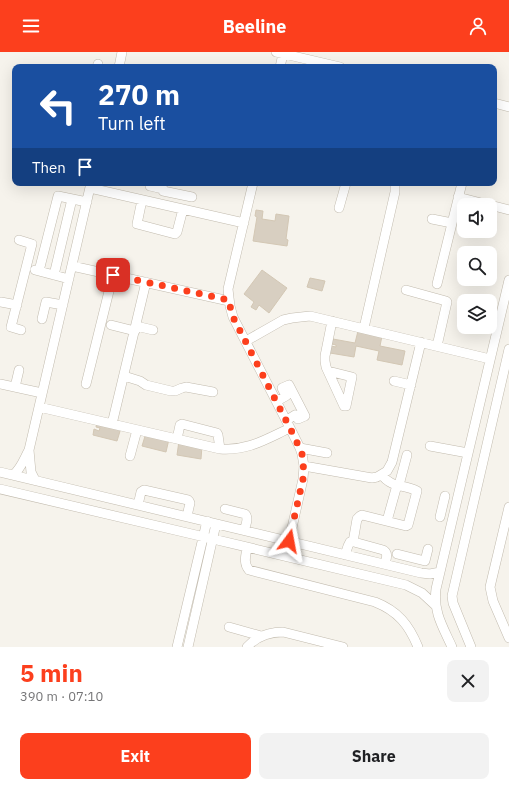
<!DOCTYPE html>
<html lang="en">
<head>
<meta charset="utf-8">
<style>
  :root { --surface:#fff; --page:#f2f2f2; --text:#202124; --muted:#757577; --accent:#fc3f1d }
  body { margin:0; font-family:"IBM Plex Sans",sans-serif; background:var(--page); color:var(--text); height:100vh; display:flex; flex-direction:column; font-size:15px; white-space:nowrap }
  * { box-sizing:border-box; margin:0 }
  p { font-size:13px; color:var(--muted) }
  .icon { flex:none; width:22px; height:22px; fill:none; stroke:currentColor; stroke-width:2; stroke-linecap:round; stroke-linejoin:round }
  .map { position:relative; height:595px; overflow:hidden }
  .sheet { display:flex; flex-direction:column; background:var(--surface); flex:1 }
  .sheet>* { flex:none }
  .top-card { position:absolute; left:12px; top:12px; width:485px; height:122px; border-radius:8px; box-shadow:0 4px 16px #0002; background:#1a4fa0; color:#fff; overflow:hidden }
  .tools { position:absolute; left:457px; top:146px; display:grid; gap:8px }
  .tools a { display:grid; place-items:center; width:40px; height:40px; border-radius:8px; background:var(--surface); box-shadow:0 4px 16px #0002; font-size:20px }
  .pin { position:absolute; display:grid; place-items:center; width:34px; height:34px; color:#fff; margin:-17px; border-radius:8px; box-shadow:0 2px 6px #0006 }
  .me { position:absolute; width:44px; margin:-22px; rotate:13deg; stroke-linejoin:round; filter:drop-shadow(0 0 3px #0008) }
  .turn { display:flex; align-items:center; gap:14px; height:84px; padding:0 20px; font-size:18px }
  .turn .icon { width:52px; height:52px; stroke-width:2.5 }
  .turn b { display:block; font-size:28px; line-height:34px }
  .then { display:flex; align-items:center; height:38px; padding:0 20px; background:#0003; gap:8px; font-size:15px }
  .round { display:grid; place-items:center; flex:none; width:42px; height:42px; border-radius:8px; background:var(--page) }
  .overview { display:flex; align-items:center; justify-content:space-between; height:68px; padding:0 20px }
  h1 { font-size:24px; font-weight:700; line-height:30px; color:var(--accent) }
  .action { display:flex; gap:8px; margin-top:auto; padding:8px 20px }
  .action a { flex:1; height:46px; border-radius:8px; background:var(--accent); color:#fff; font-size:16px; font-weight:700; line-height:46px; text-align:center }
  .action a+a { background:var(--page); color:var(--text) }
  header { display:flex; justify-content:space-between; align-items:center; height:52px; padding:0 20px; background:var(--accent); color:#fff; font-size:18px; font-weight:700 }
  .map>svg:first-child { display:block }
</style>
</head>
<body>
<header><svg class="icon" aria-label="menu" viewBox="0 0 24 24"><path d="M4 6h16M4 12h16M4 18h16"/></svg>Beeline<svg class="icon" aria-label="person" viewBox="0 0 24 24"><circle cx="12" cy="8" r="4"/><path d="M4 21q1-7 8-7t8 7"/></svg></header>
<div class="map">
<svg width="509" height="595" viewBox="0 0 509 595">
  <rect width="100%" height="100%" fill="#f6f3ec"/>
  <!-- building -->
  <path fill="#d8cfc1" stroke="#d3c7b4" d="M 256,158 L 263,159 L 262,167 L 275,169 L 276,162 L 289,164 L 286,187 L 288,188 L 287,194 L 253,189 L 257,165 L 255,164 Z
    M 262,218 L 287,236 L 269,261 L 259,253 L 256,258 L 251,255 L 254,250 L 244,242 Z
    M 310,226 L 325,229 L 322,239 L 307,235 Z
    M 358,279 L 382,284 L 380,294 L 405,299 L 402,313 L 377,308 L 379,299 L 356,294 L 354,305 L 330,301 L 331,294 L 336,295 L 336,293 L 332,292 L 333,287 L 355,291 Z
    M 97,370 L 121,376 L 117,389 L 93,383 L 94,377 L 99,379 L 100,376 L 96,375 Z
    M 146,381 L 169,387 L 166,400 L 142,394 Z
    M 179,389 L 202,394 L 201,407 L 177,403 Z"/>
  <g fill="none" stroke-linecap="round" stroke-linejoin="round">
    <!-- minor casing -->
    <g stroke="#c2bbae" stroke-width="10">
      <path id="minor" d="M 276,0 L 340,15
        M 97,15 L 98,12
        M 119,15 L 122,0
        M 280,15 L 283,2
        M 494,51 L 509,55
        M 253,131 L 228,237 L 230,254 L 233,265 L 290,376 L 300,396 L 302,402 L 304,414 L 303,427 L 289,489
        M 150,134 L 163,137
        M 90,136 L 244,171
        M 163,139 L 192,145
        M 458,145 L 489,153
        M 142,148 L 137,172 L 175,182 L 177,180 L 183,157
        M 490,153 L 509,158
        M 339,156 L 346,131
        M 432,167 L 452,171
        M 19,188 L 32,192 L 11,275 L 21,278
        M 72,214 L 229,249
        M 35,218 L 69,227
        M 39,219 L 58,144 L 87,150
        M 54,223 L 72,147
        M 437,232 L 462,131
        M 406,238 L 446,249 L 447,250 L 437,294
        M 1,250 L 17,253
        M 42,267 L 46,250 L 63,253
        M 111,273 L 135,279
        M 136,274 L 153,278
        M 364,276 L 395,140 L 395,131
        M 246,289 L 283,268 L 292,266 L 310,264 L 490,307
        M 328,319 L 352,325 L 346,354 L 344,354 L 326,315 L 325,309 L 325,304 L 332,269
        M 124,324 L 140,329 L 146,333 L 171,339 L 175,339 L 182,336 L 186,335 L 213,340
        M 394,329 L 411,333
        M 0,332 L 42,341
        M 86,332 L 113,223
        M 15,335 L 19,318
        M 277,349 L 286,344 L 282,336 L 289,333 L 305,364 L 298,367 L 295,363 L 287,368
        M 39,355 L 220,397 C 248,399 266,387 290,376
        M 112,372 L 146,230
        M 177,387 L 180,373 L 182,372 L 217,381 L 218,383 L 220,397
        M 430,394 L 468,401
        M 300,396 L 327,401
        M 29,398 L 31,420 L 35,428
        M 130,404 L 137,378
        M 304,414 L 372,426 L 377,425 L 387,419 L 392,410 L 421,290
        M 0,420 L 421,521 L 430,522 L 440,520
        M 13,423 C 21,417 24,407 29,398 L 91,131
        M 399,433 L 407,403
        M 0,437 L 213,487 L 406,533 L 422,541 L 435,553
        M 138,453 L 141,440 L 144,438 L 188,448 L 189,449 L 190,451 L 187,464
        M 509,455 L 490,535 L 493,549 L 509,586
        M 225,457 L 245,462 C 249,466 246,473 244,478
        M 440,465 L 445,444
        M 387,469 L 397,433
        M 353,490 L 357,467 L 360,464 L 362,463 L 406,474 L 408,473 L 417,439 C 404,432 391,436 382,423
        M 247,495 C 246,503 243,511 249,518 L 375,550 C 398,559 409,573 418,595
        M 397,502 L 425,509 L 428,497
        M 345,503 L 348,494 L 350,490 L 352,489 L 354,490 L 383,498 C 389,501 386,507 385,512
        M 229,575 L 261,584
        M 177,595 L 207,469
        M 188,595 L 216,472
        M 247,595 C 257,584 269,580 283,580 L 343,595
        M 452,595 C 443,575 433,560 436,537 L 509,228
        M 471,595 L 453,551 L 452,544 L 509,297"/>
    </g>
    <!-- minor -->
    <use href="#minor" stroke="#fff" stroke-width="9"/>
  </g>
  <g fill="none" stroke-linecap="round" stroke-linejoin="round">
    <!-- route -->
    <path stroke="#fc3f1d" stroke-width="7" stroke-dasharray="0 12.6" d="M 113,223 L 229,248 L 230,254 L 233,265 L 295,386 L 302,402 L 304,421 L 303,427 L 289,489"/>
  </g>
</svg>
<div class="tools">
<a><svg class="icon" aria-label="sound" viewBox="0 0 24 24"><path d="M4 9h4l5-4v14l-5-4H4zM17 9q2 3 0 6"/></svg></a>
<a><svg class="icon" aria-label="search" viewBox="0 0 24 24"><circle cx="10" cy="10" r="6"/><path d="M15 15l6 6"/></svg></a>
<a><svg class="icon" aria-label="layers" viewBox="0 0 24 24"><path d="M12 4l9 5-9 5-9-5zM3 14l9 5 9-5"/></svg></a>
</div>
<div class="pin" style="left:113px;top:223px;background:#d93025"><svg class="icon" aria-label="arrive" viewBox="0 0 24 24"><path d="M6 21V4h12l-3 4 3 4H6"/></svg></div>
<svg class="me" style="left:289px;top:489px" viewBox="-20 -20 40 40"><path d="M0-17L14 15 0 8-14 15z" fill="#fc3f1d" stroke="#fff" stroke-width="4"/></svg>
<div class="top-card">
<div class="turn"><svg class="icon" aria-label="left" viewBox="0 0 24 24"><path d="M17 20v-9H6M10 6l-5 5 5 5"/></svg><div><b>270 m</b>Turn left</div></div>
<div class="then">Then<svg class="icon" aria-label="arrive" viewBox="0 0 24 24"><path d="M6 21V4h12l-3 4 3 4H6"/></svg></div>
</div>
</div>
<section class="sheet">
<div class="overview"><div><h1>5 min</h1><p>390 m · 07:10</p></div><a class="round"><svg class="icon" aria-label="close" viewBox="0 0 24 24"><path d="M6 6l12 12M18 6L6 18"/></svg></a></div>
<div class="action"><a>Exit</a><a>Share</a></div>
</section>
</body>
</html>
